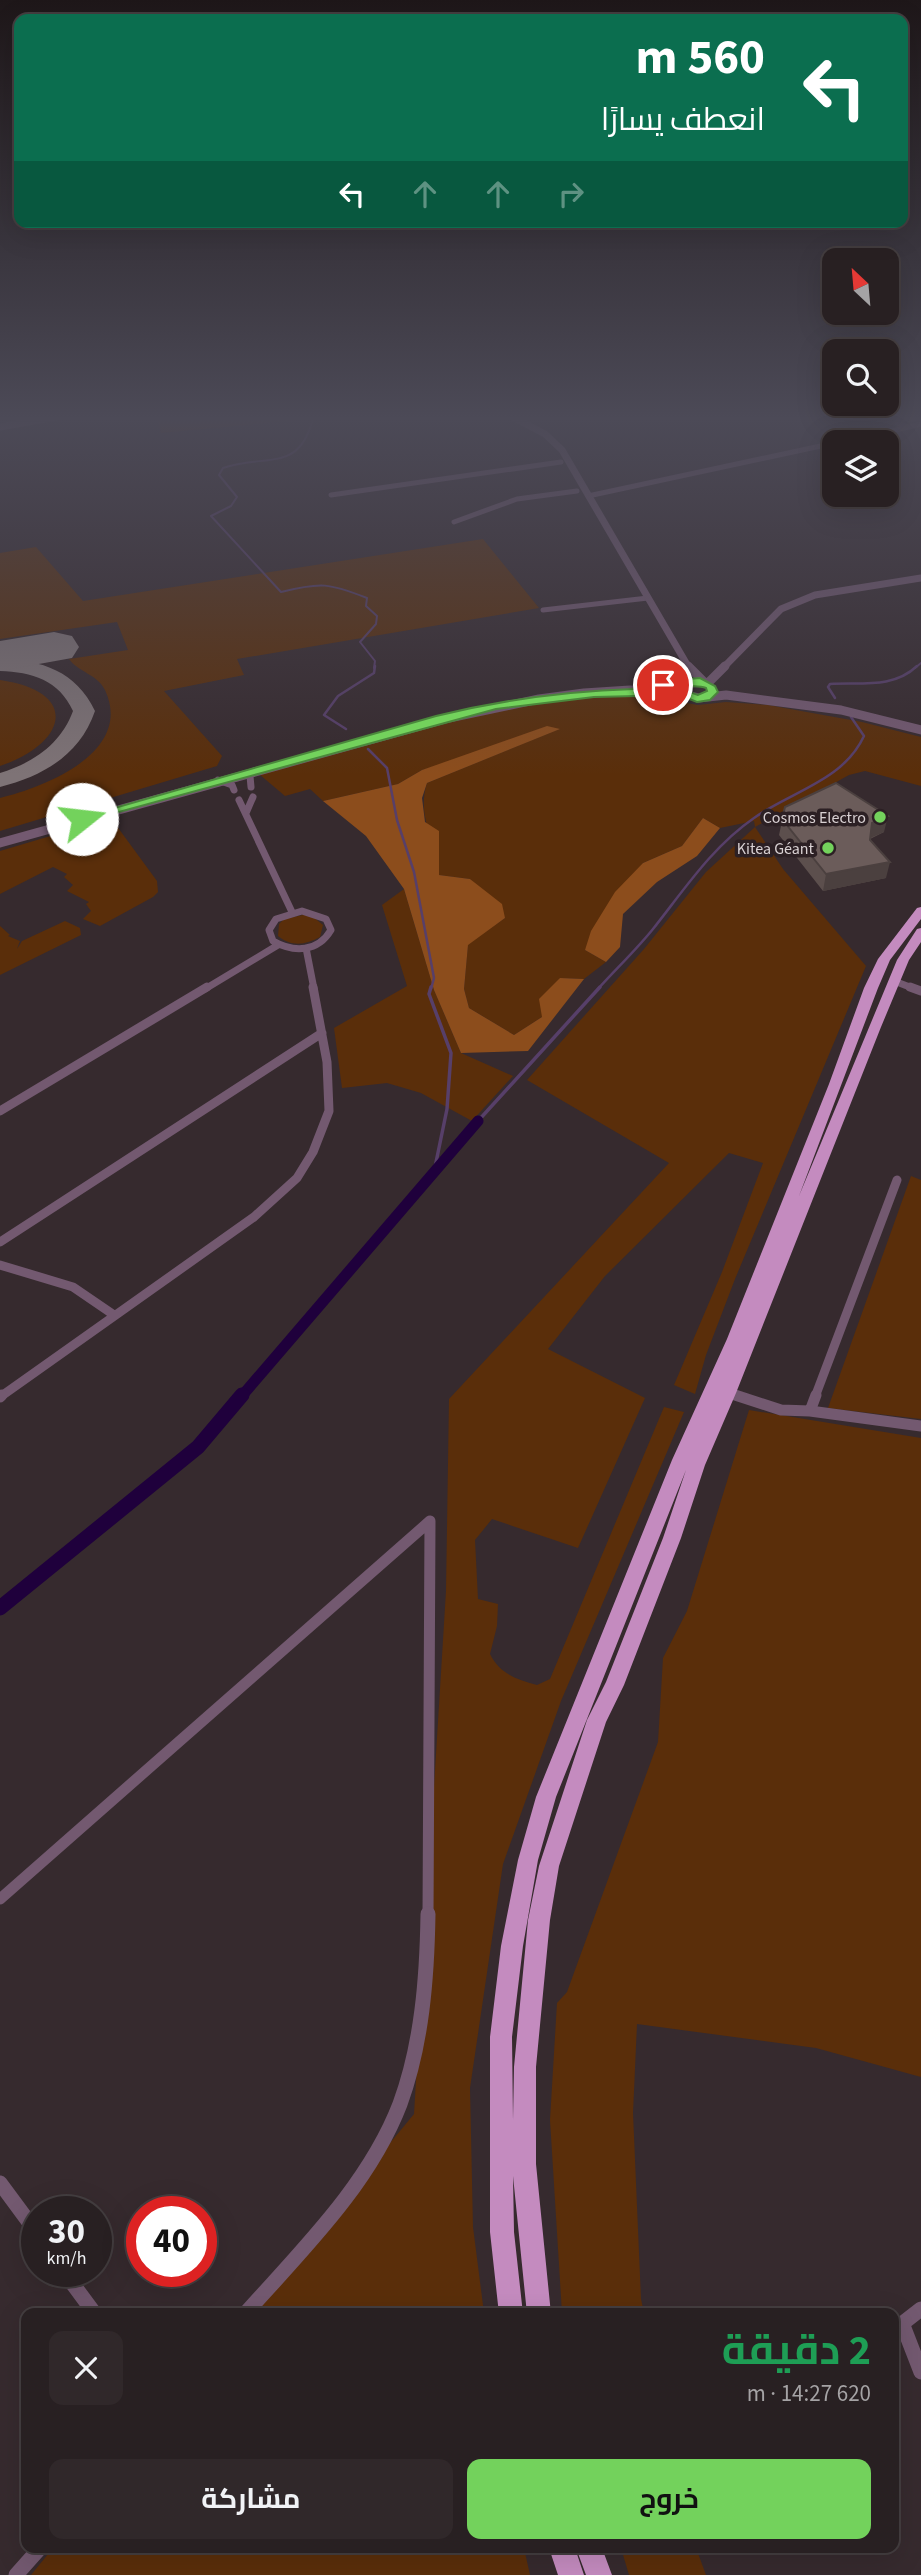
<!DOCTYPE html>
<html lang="ar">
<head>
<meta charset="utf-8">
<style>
  :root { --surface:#282022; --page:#30282a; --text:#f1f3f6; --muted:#a5a3a5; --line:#443e40; --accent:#73d25c }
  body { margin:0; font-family:"Source Sans 3",Cairo,sans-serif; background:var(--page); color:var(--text); direction:rtl; height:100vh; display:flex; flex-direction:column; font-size:26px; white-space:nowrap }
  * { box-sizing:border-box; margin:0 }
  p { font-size:23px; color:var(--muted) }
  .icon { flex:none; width:38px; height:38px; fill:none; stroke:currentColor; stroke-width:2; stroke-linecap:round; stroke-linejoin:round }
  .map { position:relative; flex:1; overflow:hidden; direction:ltr }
  .sheet { position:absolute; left:21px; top:2308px; width:878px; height:245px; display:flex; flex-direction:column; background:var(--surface); border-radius:14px; box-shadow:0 7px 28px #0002,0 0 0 2px var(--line); direction:rtl }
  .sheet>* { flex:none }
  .hud { position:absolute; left:14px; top:14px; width:894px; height:214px; border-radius:14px; box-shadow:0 7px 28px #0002,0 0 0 2px var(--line); direction:rtl; background:#0b6e4f; color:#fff; overflow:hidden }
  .needle { width:46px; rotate:334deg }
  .tools { position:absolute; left:822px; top:248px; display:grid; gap:14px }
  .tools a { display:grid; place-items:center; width:77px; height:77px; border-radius:14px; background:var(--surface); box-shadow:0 7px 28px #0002,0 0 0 2px var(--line); font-size:35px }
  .speed { position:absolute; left:21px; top:2196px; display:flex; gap:14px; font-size:35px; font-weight:700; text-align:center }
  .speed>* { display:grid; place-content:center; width:91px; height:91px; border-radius:50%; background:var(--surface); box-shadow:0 7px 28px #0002,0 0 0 2px var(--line); line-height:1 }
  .speed small { font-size:18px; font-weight:400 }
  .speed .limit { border:10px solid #d22; background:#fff; color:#111 }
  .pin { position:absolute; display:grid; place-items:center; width:60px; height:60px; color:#fff; margin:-30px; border:4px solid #fff; border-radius:50%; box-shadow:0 2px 7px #0007 }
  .me { position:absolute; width:77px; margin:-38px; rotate:74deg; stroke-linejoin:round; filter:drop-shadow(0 0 5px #0008) }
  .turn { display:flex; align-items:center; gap:24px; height:147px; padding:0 28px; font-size:32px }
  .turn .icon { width:91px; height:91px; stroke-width:2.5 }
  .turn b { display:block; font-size:49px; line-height:60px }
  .lanes { display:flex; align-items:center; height:66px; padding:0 28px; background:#0003; justify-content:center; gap:35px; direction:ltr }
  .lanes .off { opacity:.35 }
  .round { display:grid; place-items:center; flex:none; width:74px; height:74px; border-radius:14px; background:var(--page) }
  .overview { display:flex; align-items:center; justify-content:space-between; height:119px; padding:0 28px }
  h1 { font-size:42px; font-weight:700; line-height:52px; color:#1e9e55 }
  .primary-button { display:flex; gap:14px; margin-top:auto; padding:14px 28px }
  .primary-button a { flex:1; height:80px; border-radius:14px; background:var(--accent); color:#111; font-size:28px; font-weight:700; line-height:80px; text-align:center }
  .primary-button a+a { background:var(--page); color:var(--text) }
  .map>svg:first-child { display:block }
</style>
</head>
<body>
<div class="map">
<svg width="921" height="2575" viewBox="0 0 921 2575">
  <rect width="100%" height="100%" fill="#362a2e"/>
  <!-- green -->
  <path fill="#5a2e0a" d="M 157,415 L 308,415 L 307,419 L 161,433 Z
    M 483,539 L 539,608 L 237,659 L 244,675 L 164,691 L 222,756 L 217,766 L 0,831 L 0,798 C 45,787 134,752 105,690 C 97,674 78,672 69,659 L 128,650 L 117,622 L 0,639 L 0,553 L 36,547 L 83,601 Z
    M 0,680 C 82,692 66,744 0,766 Z
    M 653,697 L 698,705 L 726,702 L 768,705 L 862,722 L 921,737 L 921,786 L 865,771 L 849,775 L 755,827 L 783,869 L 866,966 L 735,1279 L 706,1355 L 695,1394 L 674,1385 L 722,1272 L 763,1163 L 729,1153 L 605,1276 L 548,1349 L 645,1398 L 578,1548 L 492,1519 L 475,1540 L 478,1599 L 498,1604 L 497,1626 L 490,1654 C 500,1674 516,1679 537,1685 L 550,1679 L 664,1407 L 684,1412 L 561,1701 L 503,1864 L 470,2088 L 473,2227 L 484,2313 L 249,2314 L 414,2114 L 446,1591 L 449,1399 L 669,1163 L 527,1080 L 644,949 L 706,872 L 755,827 L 754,821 L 720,828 L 703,818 L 682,846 L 643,863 L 585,950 L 606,962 L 584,979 L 560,978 L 542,1017 L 514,1035 L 469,1008 L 464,989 L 468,944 L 505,918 L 470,879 L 439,875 C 437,841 416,818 427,783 L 559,729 L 422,770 L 398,784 L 323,801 L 310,789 L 285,796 L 259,774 C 386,738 519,690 653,697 Z
    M 101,821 L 116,825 L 157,881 L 158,892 L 153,897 L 100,926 L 83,919 L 91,911 L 86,904 L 89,902 L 67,891 L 73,885 L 64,877 L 67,874 L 53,867 L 0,894 L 0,851 Z
    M 404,889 L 434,990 L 461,1053 L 513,1076 L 472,1121 L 421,1093 L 387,1083 L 342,1088 L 334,1028 L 407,986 L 382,905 Z
    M 303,915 L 312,916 L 323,925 L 320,937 C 306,945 291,947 278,936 L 279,924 L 284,919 Z
    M 65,921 L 80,928 L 81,935 L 0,975 L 0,926 L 10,935 L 8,936 L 20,941 L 17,949 L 22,941 Z
    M 911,1176 L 921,1180 L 921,1419 L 828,1408 Z
    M 749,1410 L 921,1438 L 921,2077 L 816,2048 L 637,2024 L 633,2113 L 641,2299 L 644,2313 L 562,2313 L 550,2120 L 557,2003 L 567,1992 L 658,1742 L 663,1658 L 687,1611 Z
    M 53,2548 L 524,2548 L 530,2575 L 31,2575 Z
    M 621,2548 L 696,2548 L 706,2575 L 629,2575 Z"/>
  <!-- forest -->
  <path fill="#8c4d1c" d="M 547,726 L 560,729 L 427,783 L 422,798 L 425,822 L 439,831 L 439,875 L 470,879 L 502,904 L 505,918 L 468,945 L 464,989 L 469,1008 L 514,1035 L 542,1017 L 539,999 L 560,978 L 584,979 L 528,1051 L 461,1053 L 434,990 L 404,889 L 366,836 L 323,801 L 398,784 L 422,770 Z
    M 703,818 L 720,828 L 697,856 L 657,882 L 623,914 L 620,947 L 606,962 L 585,950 L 591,931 L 615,892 L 643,863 L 682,846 Z"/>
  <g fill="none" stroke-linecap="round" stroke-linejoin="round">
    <!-- stream-far2 -->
    <path stroke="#573f69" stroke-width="2" d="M 314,415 C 300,474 269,453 223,468 L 219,475 L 237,497 L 231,506 L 211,516 L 281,592 C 321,582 329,583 367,598 L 366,606 L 377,616 L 376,624 L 360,642 L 375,661 L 374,668
      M 915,668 L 921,663"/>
    <!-- stream-far1 -->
    <path stroke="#573f69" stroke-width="2.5" d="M 835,698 L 828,687 L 830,684 C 860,682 893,689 917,666
      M 346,729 L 324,715 L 338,696 L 374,673 L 375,666
      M 368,749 L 387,768 L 397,820 L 414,872 L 434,978 L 431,989
      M 598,989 C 616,969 636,950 653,929 C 684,890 712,847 754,818 C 792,791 843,781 864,736 L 851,717"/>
    <!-- stream -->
    <path stroke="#573f69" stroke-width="3.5" d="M 431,987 L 429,994 L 451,1053 L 447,1109 L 434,1172
      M 478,1121 L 600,987"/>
    <!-- canal-far1 -->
    <path stroke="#1f003c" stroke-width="11" d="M 241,1397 L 478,1121"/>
    <!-- canal -->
    <path stroke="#1f003c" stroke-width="15" d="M 0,1608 L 198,1447 L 242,1395"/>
    <!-- taxiway -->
    <path fill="#7e7376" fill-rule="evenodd" d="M 0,659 C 42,660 76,671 95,711 C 80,755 43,776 0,787 L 0,773 C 33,763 61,744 73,711 C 59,680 32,672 0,671 Z"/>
    <!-- runway -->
    <path fill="#7e7376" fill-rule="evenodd" d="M 54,632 L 72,636 L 79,647 L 72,658 L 0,671 L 0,641 Z"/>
    <!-- minor-far4 -->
    <path stroke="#735970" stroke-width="5" d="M 897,420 L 897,423 L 909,427 L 921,424
      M 897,420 L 909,417 L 921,422
      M 331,495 L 561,462
      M 588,496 L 909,427
      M 454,522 L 517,499 L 577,491
      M 543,610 L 648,598"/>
    <!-- minor-far3 -->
    <path stroke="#735970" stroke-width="7" d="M 218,780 L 232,785 L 234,790
      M 251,787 L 250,776 L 254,771
      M 239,800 L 292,912
      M 246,813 L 253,797
      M 302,911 L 326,919 L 331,930 C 318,952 294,953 273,941 L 269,930 L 276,919 Z
      M 306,948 L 314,989
      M 894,981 L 915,989
      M 205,989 L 278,945"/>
    <!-- minor-far2 -->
    <path stroke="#735970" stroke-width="9" d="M 910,987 L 921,991
      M 0,1111 L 207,987
      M 0,1242 L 322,1033
      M 0,1265 L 73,1287 L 114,1315
      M 728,1393 L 740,1397
      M 0,1397 L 254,1217 L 297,1178 L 313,1152 L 329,1111 L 327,1062 L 313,987
      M 815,1397 L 897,1180"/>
    <!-- minor-far1 -->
    <path stroke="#735970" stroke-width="11" d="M 735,1395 L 781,1410 L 810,1411 L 921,1426
      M 0,1397 L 2,1395
      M 810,1411 L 816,1395
      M 0,1899 L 430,1521
      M 428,1916 L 430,1521"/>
    <!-- minor -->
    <path stroke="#735970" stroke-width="15" d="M 0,2183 L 37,2233
      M 64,2272 L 95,2314
      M 245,2314 C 301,2251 369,2185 400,2104 C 422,2044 427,1978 428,1914
      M 902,2323 L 921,2372
      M 894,2330 L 921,2309
      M 16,2575 L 40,2548"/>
    <!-- tertiary-far1 -->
    <path stroke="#735970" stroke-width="7" d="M 509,415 L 545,434 L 562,450 L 689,668
      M 0,427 L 67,415
      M 723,668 L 781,609 L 815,595 L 921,578"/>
    <!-- tertiary -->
    <path stroke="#735970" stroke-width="9" d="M 688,666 L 705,683
      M 707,684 L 725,666
      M 667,685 L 704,682
      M 0,843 L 449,718 L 539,699 L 584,693 L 630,690 L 676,692 L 699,698 L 726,695 L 841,710 L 921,730"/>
    <!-- trunk -->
    <path fill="#c48bbf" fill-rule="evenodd" d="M 921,907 L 921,919 L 890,960 L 878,988 L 799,1196 L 897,960 L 917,929 L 921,928 L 921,942 L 909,960 L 881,1027 L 736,1393 L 705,1465 L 681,1538 L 624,1685 L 606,1722 L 559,1866 L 550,1920 L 536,2067 L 536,2164 L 551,2314 L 527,2314 L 513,2176 L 514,2232 L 523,2314 L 499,2314 L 490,2232 L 490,2037 L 501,1946 L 518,1860 L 536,1797 L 672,1460 L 727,1339 L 829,1084 L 864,988 L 878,959 L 917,908 ZM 686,1470 L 663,1538 L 606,1682 L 587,1720 L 539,1866 L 528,1920 L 514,2067 L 513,2120 L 512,2037 L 523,1946 L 538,1860 L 556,1797 Z
      M 549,2548 L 575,2548 L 584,2575 L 558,2575 Z
      M 576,2548 L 602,2548 L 612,2575 L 586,2575 Z"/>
  </g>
  <!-- wall -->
  <path fill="#5c4f4d" d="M 785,807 L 884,832 L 870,839 L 870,840 L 886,878 L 823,891 L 779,835 Z"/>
  <!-- shaded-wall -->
  <path fill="#4b403f" d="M 888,816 L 884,832 L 868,839 L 872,823 Z
    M 890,862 L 886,878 L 823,891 L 826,874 Z"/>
  <!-- building -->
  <path fill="#6b5c5a" stroke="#4b403f" stroke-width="2" d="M 836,783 L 888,816 L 872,823 L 870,840 L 890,862 L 826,874 L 782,819 L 785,807 Z"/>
  <!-- sky -->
  <linearGradient id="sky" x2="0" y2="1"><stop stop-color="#1e1719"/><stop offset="0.54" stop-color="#4c4a57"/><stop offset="1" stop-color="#4c4a57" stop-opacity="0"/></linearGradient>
  <rect width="921" height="775" fill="url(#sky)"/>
  <!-- route -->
  <path fill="#73d25c" stroke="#4b883c" stroke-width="2" d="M 700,678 L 715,686 L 718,692 L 710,700 L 697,702 L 679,695 L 594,697 L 496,709 L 86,821 L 76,819 L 436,716 C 501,700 567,691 634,689 C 657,689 677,687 698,695 L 707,691 L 706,688 C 691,682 671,693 658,685 L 663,681 Z"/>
  <!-- markers -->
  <g fill="#73d25c" stroke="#2c2024" stroke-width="2.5">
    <circle cx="880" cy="817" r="7"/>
    <circle cx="828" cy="848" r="7"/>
  </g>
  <g text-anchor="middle" stroke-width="7" stroke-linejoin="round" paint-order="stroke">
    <!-- far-poi labels -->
    <g font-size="16" fill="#d9d1d3" stroke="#2c2024" text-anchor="end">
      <text x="866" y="823">Cosmos Electro</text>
      <text x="814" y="854">Kitea Géant</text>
    </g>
  </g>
</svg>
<div class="tools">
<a><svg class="needle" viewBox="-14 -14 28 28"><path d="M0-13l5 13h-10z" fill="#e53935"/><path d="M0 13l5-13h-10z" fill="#a5a3a5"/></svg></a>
<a><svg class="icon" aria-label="search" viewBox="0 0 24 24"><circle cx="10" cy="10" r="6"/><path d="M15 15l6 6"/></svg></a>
<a><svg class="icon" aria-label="layers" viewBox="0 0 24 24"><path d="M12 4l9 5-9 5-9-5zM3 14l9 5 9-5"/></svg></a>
</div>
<div class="speed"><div>30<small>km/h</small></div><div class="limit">40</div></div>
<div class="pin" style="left:663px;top:685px;background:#d93025"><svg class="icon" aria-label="arrive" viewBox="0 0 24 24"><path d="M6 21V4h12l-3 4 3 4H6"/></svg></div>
<svg class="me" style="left:82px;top:819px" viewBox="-20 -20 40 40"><circle r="19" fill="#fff"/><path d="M0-13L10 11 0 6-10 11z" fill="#73d25c"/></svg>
<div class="hud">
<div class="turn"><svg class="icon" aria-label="left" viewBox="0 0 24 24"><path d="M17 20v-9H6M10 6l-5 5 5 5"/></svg><div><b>560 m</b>انعطف يسارًا</div></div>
<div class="lanes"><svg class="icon" aria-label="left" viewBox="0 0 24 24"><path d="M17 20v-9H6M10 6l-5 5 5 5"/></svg><svg class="icon off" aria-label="ahead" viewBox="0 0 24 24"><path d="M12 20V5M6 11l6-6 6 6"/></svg><svg class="icon off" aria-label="ahead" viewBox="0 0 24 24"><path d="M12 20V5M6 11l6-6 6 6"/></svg><svg class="icon off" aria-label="right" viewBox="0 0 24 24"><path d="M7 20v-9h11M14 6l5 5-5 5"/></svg></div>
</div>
<section class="sheet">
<div class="overview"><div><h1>2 دقيقة</h1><p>620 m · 14:27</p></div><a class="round"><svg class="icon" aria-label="close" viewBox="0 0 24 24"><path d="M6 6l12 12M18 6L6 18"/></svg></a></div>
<div class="primary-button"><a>خروج</a><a>مشاركة</a></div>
</section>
</div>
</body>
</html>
